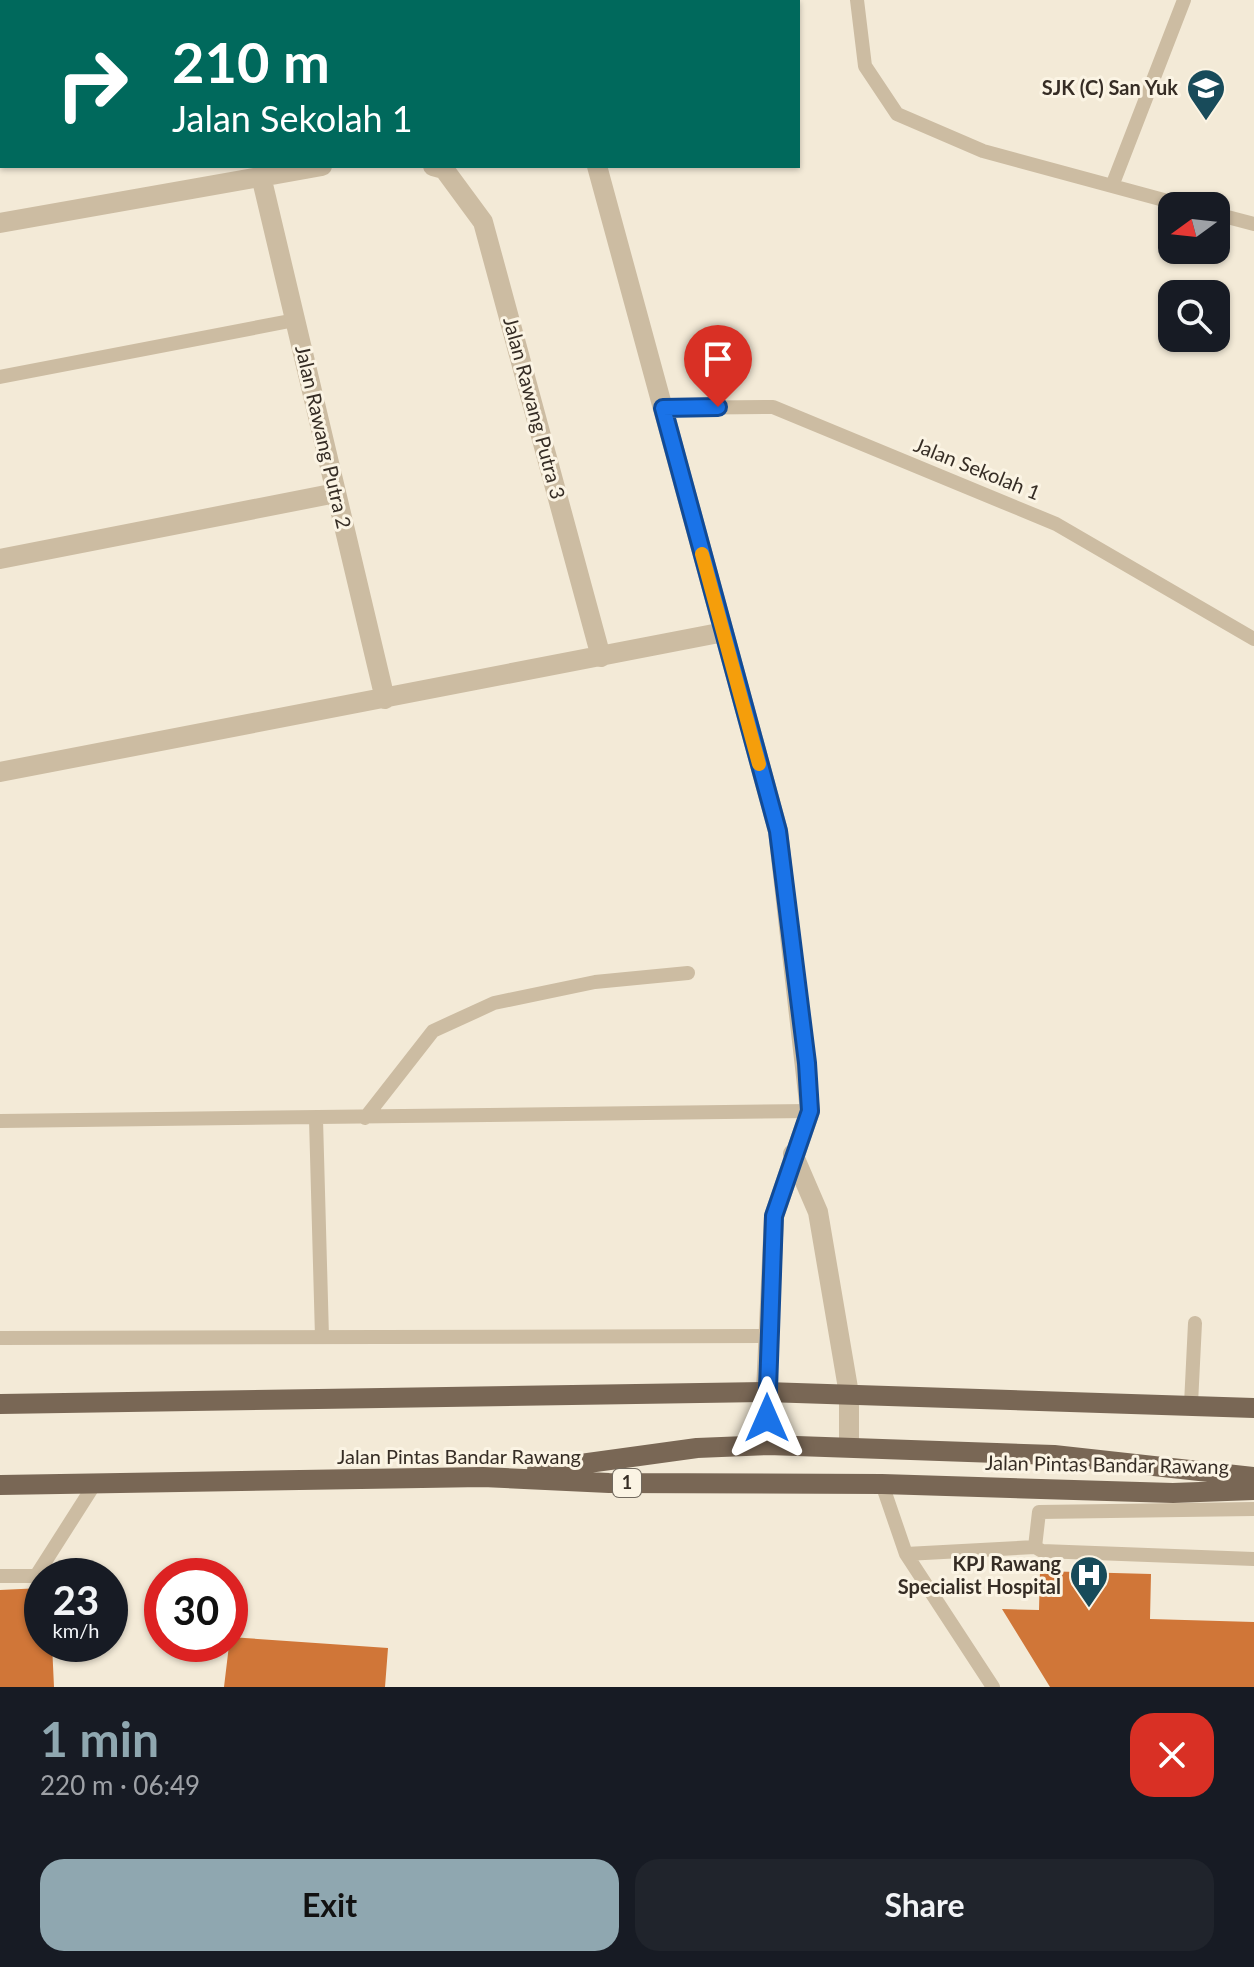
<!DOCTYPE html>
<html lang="en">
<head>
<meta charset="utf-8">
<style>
  :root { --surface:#171b24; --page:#20242c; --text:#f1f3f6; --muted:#9ea1a6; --accent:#8fa7b0 }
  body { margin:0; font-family:Lato,sans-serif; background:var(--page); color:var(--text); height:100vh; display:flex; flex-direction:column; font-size:30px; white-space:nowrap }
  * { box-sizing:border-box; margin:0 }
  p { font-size:26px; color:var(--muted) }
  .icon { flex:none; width:44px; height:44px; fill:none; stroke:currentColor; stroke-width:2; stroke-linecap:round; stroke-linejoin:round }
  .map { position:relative; height:1687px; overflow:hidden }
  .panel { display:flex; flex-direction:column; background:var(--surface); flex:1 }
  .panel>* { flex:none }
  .guide { position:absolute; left:0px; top:0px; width:800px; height:168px; box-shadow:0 2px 6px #0004; background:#00695c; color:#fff; overflow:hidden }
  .needle { width:52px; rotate:255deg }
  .tools { position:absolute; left:1158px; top:192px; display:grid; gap:16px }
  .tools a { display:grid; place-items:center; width:72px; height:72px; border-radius:16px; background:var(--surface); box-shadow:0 2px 6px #0004; font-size:40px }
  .speed { position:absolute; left:24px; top:1558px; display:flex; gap:16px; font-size:40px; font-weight:700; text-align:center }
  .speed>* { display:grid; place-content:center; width:104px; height:104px; border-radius:50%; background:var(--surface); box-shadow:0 2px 6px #0004; line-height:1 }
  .speed small { font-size:20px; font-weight:400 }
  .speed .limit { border:12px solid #d22; background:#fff; color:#111 }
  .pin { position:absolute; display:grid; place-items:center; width:68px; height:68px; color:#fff; margin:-82px -34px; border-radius:50% 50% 50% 0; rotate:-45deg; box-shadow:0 0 8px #0007 }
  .pin .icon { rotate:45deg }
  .me { position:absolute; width:88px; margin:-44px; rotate:0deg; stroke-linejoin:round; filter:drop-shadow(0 0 6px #0008) }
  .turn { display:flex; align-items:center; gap:28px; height:168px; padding:0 40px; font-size:36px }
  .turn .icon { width:104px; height:104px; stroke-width:2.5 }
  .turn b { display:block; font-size:56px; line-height:68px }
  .round { display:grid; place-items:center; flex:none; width:84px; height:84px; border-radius:24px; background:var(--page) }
  .headline { display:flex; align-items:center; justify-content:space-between; height:136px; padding:0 40px }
  h1 { font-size:48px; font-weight:700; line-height:60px; color:var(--accent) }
  .cta { display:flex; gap:16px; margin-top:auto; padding:16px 40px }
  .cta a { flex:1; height:92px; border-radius:24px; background:var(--accent); color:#111; font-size:32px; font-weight:700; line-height:92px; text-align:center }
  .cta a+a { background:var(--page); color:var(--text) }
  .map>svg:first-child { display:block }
</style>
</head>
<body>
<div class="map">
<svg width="1254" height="1687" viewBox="0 0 1254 1687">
  <rect width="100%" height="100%" fill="#f3ead7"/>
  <!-- building -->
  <path fill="#d07638" d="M 1040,1571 L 1151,1574 L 1150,1619 L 1254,1622 L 1254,1687 L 1050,1687 L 1002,1609 L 1039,1610 Z
    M 42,1588 L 42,1644 L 52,1644 L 54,1687 L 0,1687 L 0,1590 Z
    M 230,1637 L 388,1648 L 385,1687 L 224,1687 Z"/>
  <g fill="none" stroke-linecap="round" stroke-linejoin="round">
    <!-- lane -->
    <path stroke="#ccbca2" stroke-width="14" d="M 857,0 L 865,66 L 897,114 L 983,151 L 1186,206
      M 1112,186 L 1184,0
      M 1216,214 L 1254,224
      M 0,377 L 295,320
      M 663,408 L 773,407 L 1056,524 L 1254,639
      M 365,1118 L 433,1031 L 494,1003 L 595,982 L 688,973
      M 316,1119 L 322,1337
      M 0,1121 L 810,1111
      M 0,1338 L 770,1336
      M 1191,1404 L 1195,1323
      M 882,1484 L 906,1554 L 993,1687
      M 1254,1509 L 1039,1512 L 1035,1547 L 1042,1551 L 1254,1559
      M 906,1554 L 1035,1547
      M 0,1576 L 36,1576 L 94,1485"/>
    <!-- street -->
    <path stroke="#ccbca2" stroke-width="20" d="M 56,2 L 66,0
      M 587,2 L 588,0
      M 0,13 L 2,13
      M 0,114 L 2,114
      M 433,166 L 444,169 L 483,222 L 601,657
      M 597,166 L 778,831 L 810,1111 L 774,1216 L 766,1392 L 768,1445
      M 261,176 L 385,699
      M 0,223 L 322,166
      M 0,559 L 336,493
      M 0,772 L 724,632
      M 793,1154 L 818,1212 L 849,1394 L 849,1446"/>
    <!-- primary -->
    <path stroke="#796755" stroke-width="20" d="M 0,1404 L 766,1392 L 1254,1408
      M 537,1470 L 697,1448 L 768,1445 L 1054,1455 L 1254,1477
      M 0,1485 L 483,1477 L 609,1483 L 882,1484 L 1173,1493 L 1254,1490"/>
  </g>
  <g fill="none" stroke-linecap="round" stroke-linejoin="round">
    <!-- route casing -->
    <g stroke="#114b97" stroke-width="20">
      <path id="route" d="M 718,407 L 663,408 L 778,831 L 807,1063 L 810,1111 L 774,1216 L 767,1418"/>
    </g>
    <!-- route -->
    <use href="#route" stroke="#1a73e8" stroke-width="14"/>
    <!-- slow -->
    <path stroke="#f59e0b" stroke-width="14" d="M 702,554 L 759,764"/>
  </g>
  <!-- icons -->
  <defs>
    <g id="school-pin" transform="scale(2)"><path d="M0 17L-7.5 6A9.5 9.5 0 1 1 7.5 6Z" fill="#184b5a" stroke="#fbf4e4"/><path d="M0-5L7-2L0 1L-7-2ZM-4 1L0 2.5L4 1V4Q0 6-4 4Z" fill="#fff"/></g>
    <g id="hospital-pin" transform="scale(2)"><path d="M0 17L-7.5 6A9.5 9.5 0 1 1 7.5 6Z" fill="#184b5a" stroke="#fbf4e4"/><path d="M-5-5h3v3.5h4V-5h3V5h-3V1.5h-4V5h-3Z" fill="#fff"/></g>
  </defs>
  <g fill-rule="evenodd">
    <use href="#school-pin" x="1206" y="88"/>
    <use href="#hospital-pin" x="1089" y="1575"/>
  </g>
  <g text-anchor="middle" stroke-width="6" stroke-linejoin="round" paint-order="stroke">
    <!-- shield labels -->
    <rect fill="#fbf4e4" stroke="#71695e" stroke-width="2" x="613" y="1469" width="28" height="28" rx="6"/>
    <g font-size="18" font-weight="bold" fill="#362d25">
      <text x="627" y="1489">1</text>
    </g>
    <!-- poi labels -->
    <g font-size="20" font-weight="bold" fill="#362d25" stroke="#fbf4e4" text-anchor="end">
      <text x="1178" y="95">SJK (C) San Yuk</text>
      <text x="1061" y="1571">KPJ Rawang<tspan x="1061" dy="23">Specialist Hospital</tspan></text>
    </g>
    <!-- street labels -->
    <g font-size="20" fill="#362d25" stroke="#fbf4e4">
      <text transform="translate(534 408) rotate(75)" y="7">Jalan Rawang Putra 3</text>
      <text transform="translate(323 437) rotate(77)" y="7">Jalan Rawang Putra 2</text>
      <text transform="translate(977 469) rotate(22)" y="7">Jalan Sekolah 1</text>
      <text x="459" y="1464">Jalan Pintas Bandar Rawang</text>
      <text transform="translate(1107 1465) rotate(1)" y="7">Jalan Pintas Bandar Rawang</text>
    </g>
  </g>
</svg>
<div class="tools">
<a><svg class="needle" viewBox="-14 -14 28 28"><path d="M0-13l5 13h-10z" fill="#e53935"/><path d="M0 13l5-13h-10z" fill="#9ea1a6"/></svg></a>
<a><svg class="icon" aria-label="search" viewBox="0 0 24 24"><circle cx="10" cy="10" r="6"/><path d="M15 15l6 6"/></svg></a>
</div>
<div class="speed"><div>23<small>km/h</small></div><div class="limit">30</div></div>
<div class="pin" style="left:718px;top:407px;background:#d93025"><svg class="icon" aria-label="arrive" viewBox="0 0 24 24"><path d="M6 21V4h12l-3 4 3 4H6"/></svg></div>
<svg class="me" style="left:767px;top:1418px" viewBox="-20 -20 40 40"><path d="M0-17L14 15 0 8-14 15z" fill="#1a73e8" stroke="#fff" stroke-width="4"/></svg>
<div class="guide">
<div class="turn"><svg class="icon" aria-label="right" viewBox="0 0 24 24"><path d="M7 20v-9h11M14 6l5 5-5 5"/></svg><div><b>210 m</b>Jalan Sekolah 1</div></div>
</div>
</div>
<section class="panel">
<div class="headline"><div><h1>1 min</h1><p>220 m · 06:49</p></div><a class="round" style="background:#d93025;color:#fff"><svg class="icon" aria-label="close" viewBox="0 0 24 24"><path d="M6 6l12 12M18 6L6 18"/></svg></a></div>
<div class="cta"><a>Exit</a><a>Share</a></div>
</section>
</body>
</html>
